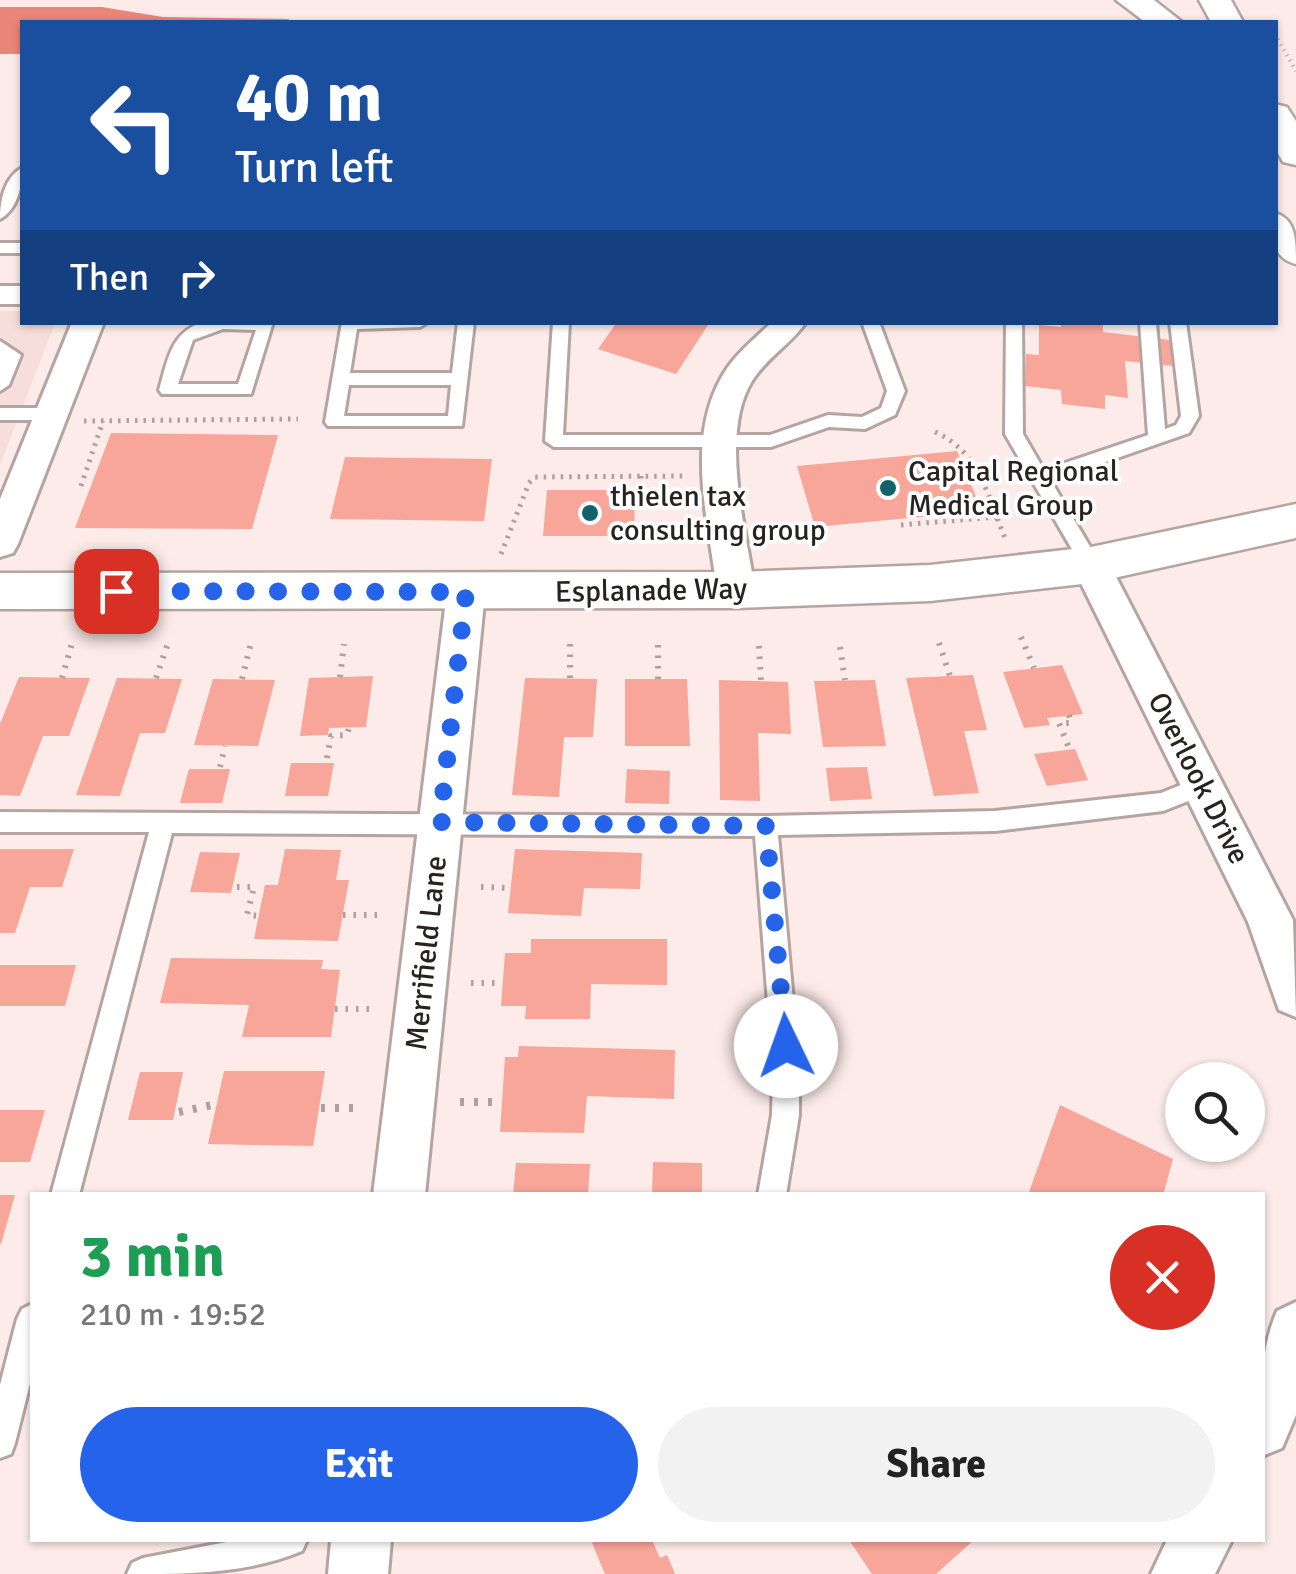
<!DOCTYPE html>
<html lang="en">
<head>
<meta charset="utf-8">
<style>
  :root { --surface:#fff; --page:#f2f2f2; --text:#222; --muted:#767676; --accent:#2563eb }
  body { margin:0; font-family:Signika,sans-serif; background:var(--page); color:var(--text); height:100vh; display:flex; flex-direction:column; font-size:38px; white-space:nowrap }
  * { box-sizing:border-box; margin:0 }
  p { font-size:32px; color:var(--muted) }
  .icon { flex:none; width:55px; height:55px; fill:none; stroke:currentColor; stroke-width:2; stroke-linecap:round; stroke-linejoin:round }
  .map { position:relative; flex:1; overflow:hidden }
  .details { position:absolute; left:30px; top:1192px; width:1235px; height:350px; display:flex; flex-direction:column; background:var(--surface); border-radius:0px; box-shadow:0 2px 8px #0004 }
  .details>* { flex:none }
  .hud { position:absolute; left:20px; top:20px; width:1258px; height:305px; border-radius:0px; box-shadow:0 2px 8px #0004; background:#1a4fa0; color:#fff; overflow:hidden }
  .controls { position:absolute; left:1165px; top:1062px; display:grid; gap:20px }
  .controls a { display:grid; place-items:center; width:100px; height:100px; border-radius:50%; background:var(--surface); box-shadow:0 2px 8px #0004; font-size:50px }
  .pin { position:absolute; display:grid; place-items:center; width:85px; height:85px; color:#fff; margin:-42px; border-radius:20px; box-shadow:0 5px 15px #0006 }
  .me { position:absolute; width:110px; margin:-55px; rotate:357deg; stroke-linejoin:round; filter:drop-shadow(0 0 8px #0008) }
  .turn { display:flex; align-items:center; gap:35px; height:210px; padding:0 50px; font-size:45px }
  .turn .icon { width:130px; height:130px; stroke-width:2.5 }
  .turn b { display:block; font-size:70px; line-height:85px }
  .then { display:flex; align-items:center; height:95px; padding:0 50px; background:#0003; gap:20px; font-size:38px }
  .round { display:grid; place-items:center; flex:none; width:105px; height:105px; border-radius:52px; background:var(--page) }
  .headline { display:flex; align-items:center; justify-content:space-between; height:170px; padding:0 50px }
  h1 { font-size:60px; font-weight:700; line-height:75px; color:#1e9e55 }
  .button { display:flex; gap:20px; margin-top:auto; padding:20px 50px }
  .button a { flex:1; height:115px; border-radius:60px; background:var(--accent); color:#fff; font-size:40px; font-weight:700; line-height:115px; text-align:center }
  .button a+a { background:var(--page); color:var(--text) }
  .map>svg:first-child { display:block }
</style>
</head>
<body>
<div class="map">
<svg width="1296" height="1574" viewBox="0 0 1296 1574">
  <rect width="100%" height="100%" fill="#fcebe8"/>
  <!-- built -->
  <path fill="#f8deda" d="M 0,311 L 22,311 L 22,322 L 55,323 L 0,465 Z"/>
  <!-- water -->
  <path fill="#ea8579" d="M 0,7 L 102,7 L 163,17 L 288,19 L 292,22 L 22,22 L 22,54 L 0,54 Z"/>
  <!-- building -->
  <path fill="#f8a59a" d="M 617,322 L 710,322 L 676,374 L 598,349 Z
    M 1061,322 L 1103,322 L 1103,332 L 1170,340 L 1173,366 L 1125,361 L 1128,398 L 1105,395 L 1105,409 L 1062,404 L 1061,390 L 1025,386 L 1026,354 L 1039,355 L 1039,325 L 1061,327 Z
    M 111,433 L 278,435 L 252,529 L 75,528 Z
    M 957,451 L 982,511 L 815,527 L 797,466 Z
    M 345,457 L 492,459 L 484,521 L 330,519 Z
    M 547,490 L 635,490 L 634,536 L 543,536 Z
    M 1062,665 L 1083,714 L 1047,718 L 1050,725 L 1024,728 L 1003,672 Z
    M 973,675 L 987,730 L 964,731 L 979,793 L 934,796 L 906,678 Z
    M 373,676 L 366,727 L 329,728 L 328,735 L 300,736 L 309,678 Z
    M 19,677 L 90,678 L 69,736 L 43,736 L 20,796 L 0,795 L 0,724 Z
    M 117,678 L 182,679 L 165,733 L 140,733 L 120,796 L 76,795 Z
    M 525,678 L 597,679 L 593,737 L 564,737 L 559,797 L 512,795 Z
    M 213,679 L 275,680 L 258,746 L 194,745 Z
    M 625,679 L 687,679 L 690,746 L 625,746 Z
    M 719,680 L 788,682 L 791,734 L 758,733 L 760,801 L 720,800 Z
    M 875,680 L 886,746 L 823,747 L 814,681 Z
    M 1075,749 L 1088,780 L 1047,786 L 1034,754 Z
    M 291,763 L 334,763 L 328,796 L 285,796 Z
    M 867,767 L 872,799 L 830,801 L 826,768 Z
    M 189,769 L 230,769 L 222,803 L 180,803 Z
    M 627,769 L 670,771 L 669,804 L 625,803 Z
    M 0,849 L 74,849 L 62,887 L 30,887 L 15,933 L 0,933 Z
    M 285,849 L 341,850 L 336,880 L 349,880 L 338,941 L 254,939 L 265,885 L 278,885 Z
    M 515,849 L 642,853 L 640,889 L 584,888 L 581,916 L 508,913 Z
    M 200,852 L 240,853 L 231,893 L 190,892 Z
    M 531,939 L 667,939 L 667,985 L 591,984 L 590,1019 L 525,1019 L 526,1006 L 501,1006 L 505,953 L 531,953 Z
    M 171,958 L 323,960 L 321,969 L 340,970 L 331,1037 L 242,1037 L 249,1005 L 160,1003 Z
    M 0,965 L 76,965 L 65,1006 L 0,1006 Z
    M 519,1046 L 675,1050 L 674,1099 L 587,1096 L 584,1133 L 500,1132 L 505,1057 L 518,1057 Z
    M 224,1071 L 325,1071 L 313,1146 L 208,1144 Z
    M 140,1072 L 183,1072 L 173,1120 L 128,1120 Z
    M 1060,1105 L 1173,1159 L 1163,1195 L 1028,1195 Z
    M 0,1110 L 45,1110 L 30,1162 L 0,1162 Z
    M 653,1162 L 702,1163 L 702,1195 L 652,1195 Z
    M 516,1163 L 590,1164 L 588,1195 L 513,1195 Z
    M 0,1195 L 15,1195 L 1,1244 L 0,1244 Z
    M 597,1540 L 652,1540 L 660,1558 L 667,1555 L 675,1574 L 605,1574 L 592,1543 Z
    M 849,1540 L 974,1540 L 936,1574 L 872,1574 Z"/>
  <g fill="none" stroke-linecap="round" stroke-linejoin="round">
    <!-- service casing -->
    <g stroke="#b4a4a2" stroke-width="6">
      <path id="service" d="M 22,168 C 23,185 17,210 0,219 C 0,200 5,177 22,168 Z
        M 0,243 L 22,243 L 22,253 L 0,253 Z
        M 203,322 L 273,322 L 251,394 L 162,394 L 159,390 C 168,360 170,333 203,322 ZM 223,329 L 256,330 L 238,384 L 178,384 L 193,340 Z
        M 342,322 L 428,322 L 420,327 L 357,329 L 350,373 L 452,373 L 458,322 L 474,322 L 462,426 L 328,426 L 325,422 ZM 349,385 L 451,385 L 448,416 L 344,416 Z
        M 553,322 L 569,322 L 563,435 L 770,435 L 828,415 L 862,417 L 881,408 L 887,391 L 862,322 L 879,322 L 905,391 L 895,415 L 865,429 L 829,427 L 771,447 L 554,447 L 545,441 Z
        M 1006,322 L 1022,322 L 1023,434 L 1044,470 L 1148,435 L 1140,322 L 1156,322 L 1165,429 L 1176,425 L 1181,416 L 1170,322 L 1186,322 L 1199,416 L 1189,433 L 1051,481 L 1101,565 L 1098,570 L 1084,570 L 1005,434 Z
        M 0,341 L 21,355 L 9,385 L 0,391 Z
        M 0,408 L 52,408 L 61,414 L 52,420 L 0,420 Z
        M 1203,776 L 1211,778 L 1214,785 L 1211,792 L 1163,811 L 995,831 L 778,835 L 799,1068 L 799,1115 L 786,1195 L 758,1195 L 772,1115 L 773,1068 L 755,836 L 172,833 L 79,1195 L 51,1195 L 149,832 L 0,832 L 0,812 L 766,816 L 995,811 L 1161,793 Z
        M 32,1304 L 32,1375 L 15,1443 L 11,1454 L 0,1458 L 0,1385 L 17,1319 L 22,1309 Z
        M 237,1540 L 307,1540 L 302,1551 C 247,1574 187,1574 127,1574 L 132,1563 L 143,1558 Z"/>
    </g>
    <!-- minor casing -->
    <g stroke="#b4a4a2" stroke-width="6">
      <path id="minor" d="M 0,286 L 22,286 L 22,304 L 0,304 Z
        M 72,322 L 104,322 L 18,544 L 13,553 L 0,557 L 0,499 Z
        M 772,322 L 806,322 C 791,344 766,358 752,381 C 719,434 746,531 755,590 L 749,600 L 736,604 L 723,600 L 717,590 C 708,518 683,432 728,367 C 740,350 757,337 772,322 Z
        M 1091,551 L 1104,555 L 1110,565 L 1293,920 L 1296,1017 L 1279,1010 L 1248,922 L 1072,565 L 1078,555 Z
        M 466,578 L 479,582 L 485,592 L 425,1195 L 373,1195 L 447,592 L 453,582 Z
        M 1296,1302 L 1296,1415 L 1282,1448 L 1262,1456 C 1262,1407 1257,1357 1277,1311 Z
        M 331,1540 L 391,1540 L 388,1574 L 328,1574 Z
        M 1167,1540 L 1232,1540 L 1215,1574 L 1151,1574 Z"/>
    </g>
    <!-- tertiary casing -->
    <g stroke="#b4a4a2" stroke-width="5">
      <path id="tertiary" d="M 1116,0 L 1154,0 L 1182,22 L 1145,22 Z
        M 1199,0 L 1231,0 L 1243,22 L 1211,22 Z
        M 1275,104 L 1287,107 L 1296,121 L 1296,165 L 1283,162 L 1275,148 Z
        M 1275,213 C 1296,219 1296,240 1296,264 C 1269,257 1275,236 1275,213 Z
        M 1296,504 L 1296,538 L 1091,583 L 930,601 L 736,608 L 0,609 L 0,573 L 736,572 L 930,565 L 1091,547 Z"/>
    </g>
    <!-- path-far3 -->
    <path stroke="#aea09e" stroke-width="4" stroke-dasharray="1 5" stroke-linecap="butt" d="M 1275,34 L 1296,71"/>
    <!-- path-far2 -->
    <path stroke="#aea09e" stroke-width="5" stroke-dasharray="2.5 6" stroke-linecap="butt" d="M 84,421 L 298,419
      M 935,432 C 980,452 987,495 1005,538
      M 641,476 L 641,494
      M 81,486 L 103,421
      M 901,525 L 996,517
      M 501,554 L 529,483 L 535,477 L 684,476"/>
    <!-- path-far1 -->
    <path stroke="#aea09e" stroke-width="6" stroke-dasharray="2.5 8" stroke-linecap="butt" d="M 1021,637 L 1034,668
      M 939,643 L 950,676
      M 570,644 L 570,679
      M 658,645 L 658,679
      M 759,646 L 761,681
      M 840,647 L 845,680
      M 340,677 L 344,644
      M 62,678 L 72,643
      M 156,678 L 168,643
      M 242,679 L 251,643
      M 1069,715 L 1071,723 L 1059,723 L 1069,748
      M 327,758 L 331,736 L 347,735 L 349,728
      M 220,767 L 225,746
      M 237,887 L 254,887 L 247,915 L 258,916
      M 481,887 L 511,888
      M 343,915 L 383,915
      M 471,983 L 502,983
      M 335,1009 L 370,1009"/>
    <!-- path -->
    <path stroke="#aea09e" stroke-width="8" stroke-dasharray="4 10" stroke-linecap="butt" d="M 460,1102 L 502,1102
      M 321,1108 L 356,1108
      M 179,1112 L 217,1104"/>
    <!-- service -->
    <use href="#service" fill="#fff" fill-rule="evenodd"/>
    <!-- minor -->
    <use href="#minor" fill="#fff" fill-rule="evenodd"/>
    <!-- tertiary -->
    <use href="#tertiary" fill="#fff" fill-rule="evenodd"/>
  </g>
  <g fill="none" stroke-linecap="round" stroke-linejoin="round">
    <!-- route -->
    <path stroke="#2563eb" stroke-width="18" stroke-dasharray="0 32.4" d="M 116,591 L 466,592 L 440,822 L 766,826 L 786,1046"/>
  </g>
  <!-- markers -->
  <g fill="#13616b" stroke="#fff" stroke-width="4">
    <circle cx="888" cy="488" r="10"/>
    <circle cx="590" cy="513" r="10"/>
  </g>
  <g text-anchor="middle" stroke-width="8" stroke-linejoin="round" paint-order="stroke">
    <!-- poi labels -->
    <g font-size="30" fill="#292222" stroke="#fff" text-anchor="start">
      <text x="908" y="481">Capital Regional<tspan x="908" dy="34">Medical Group</tspan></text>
      <text x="610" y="506">thielen tax<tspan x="610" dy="34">consulting group</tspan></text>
    </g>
    <!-- street labels -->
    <g font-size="30" fill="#292222" stroke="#fff">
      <text transform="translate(651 590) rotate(-1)" y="10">Esplanade Way</text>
      <text transform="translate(1199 778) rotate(63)" y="10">Overlook Drive</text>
      <text transform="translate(426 953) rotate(-84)" y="10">Merrifield Lane</text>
    </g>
  </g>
</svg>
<div class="controls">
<a><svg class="icon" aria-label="search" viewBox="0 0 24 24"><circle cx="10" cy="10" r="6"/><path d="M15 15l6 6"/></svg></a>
</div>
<div class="pin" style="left:116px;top:591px;background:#d93025"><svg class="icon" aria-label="arrive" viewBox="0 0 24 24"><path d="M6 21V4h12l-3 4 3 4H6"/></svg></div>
<svg class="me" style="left:786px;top:1046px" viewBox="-20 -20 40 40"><circle r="19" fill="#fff"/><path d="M0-13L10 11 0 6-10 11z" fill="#2563eb"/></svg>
<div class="hud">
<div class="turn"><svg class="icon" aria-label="left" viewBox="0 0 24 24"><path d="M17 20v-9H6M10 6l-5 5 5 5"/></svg><div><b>40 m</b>Turn left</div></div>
<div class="then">Then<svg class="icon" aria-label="right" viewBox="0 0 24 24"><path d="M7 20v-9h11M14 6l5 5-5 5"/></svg></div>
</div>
<section class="details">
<div class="headline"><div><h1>3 min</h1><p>210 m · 19:52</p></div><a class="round" style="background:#d93025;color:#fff"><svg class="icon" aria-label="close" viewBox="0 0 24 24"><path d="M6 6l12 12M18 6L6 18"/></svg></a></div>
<div class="button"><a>Exit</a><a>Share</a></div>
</section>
</div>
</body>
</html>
